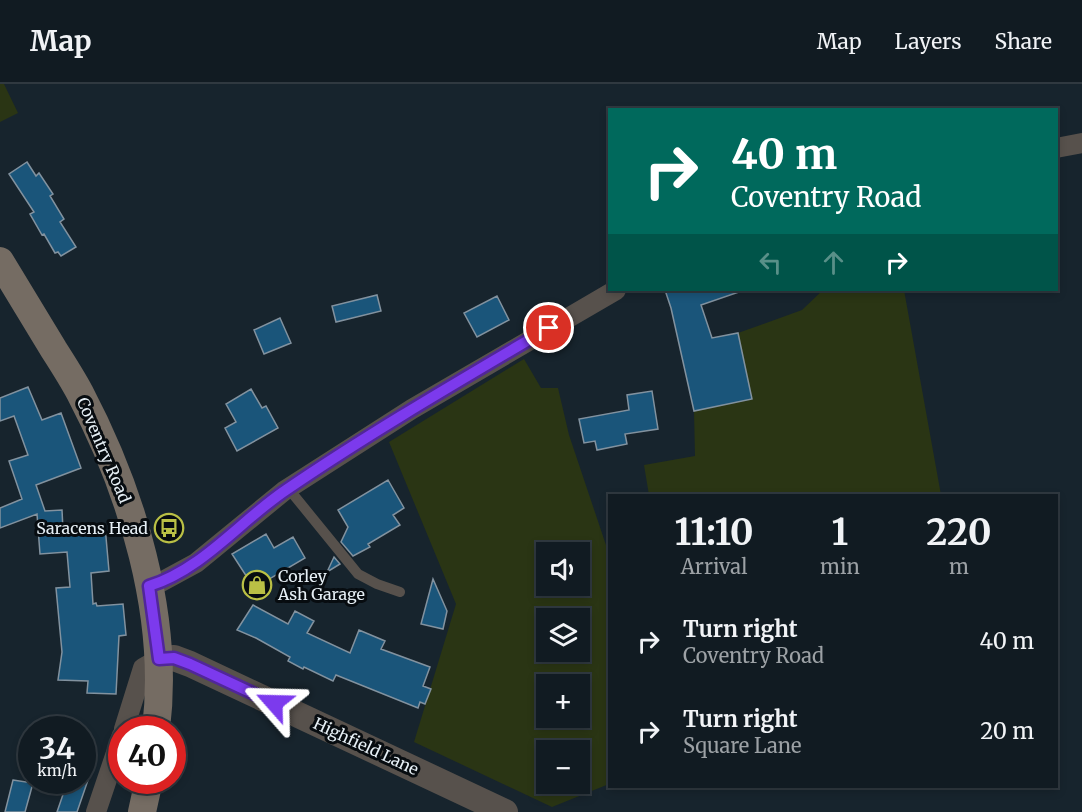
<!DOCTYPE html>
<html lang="en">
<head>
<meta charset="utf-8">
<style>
  :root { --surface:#111b22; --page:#1a242a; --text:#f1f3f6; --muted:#9ca1a5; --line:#303940 }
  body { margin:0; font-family:Merriweather,serif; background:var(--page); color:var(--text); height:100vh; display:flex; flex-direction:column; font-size:22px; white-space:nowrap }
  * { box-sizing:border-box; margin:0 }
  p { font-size:20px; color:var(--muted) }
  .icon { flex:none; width:33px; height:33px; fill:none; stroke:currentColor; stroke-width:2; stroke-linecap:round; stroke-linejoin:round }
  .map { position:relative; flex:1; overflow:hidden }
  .drawer { position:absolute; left:608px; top:410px; width:450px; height:294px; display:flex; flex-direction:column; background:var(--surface); border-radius:0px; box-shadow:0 3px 9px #0003,0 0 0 2px var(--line) }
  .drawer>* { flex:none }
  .hud { position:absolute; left:608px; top:24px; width:450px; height:183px; border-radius:0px; box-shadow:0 3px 9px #0003,0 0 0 2px var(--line); background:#00695c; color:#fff; overflow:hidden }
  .fabs { position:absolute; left:536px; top:458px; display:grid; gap:12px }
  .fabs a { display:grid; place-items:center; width:54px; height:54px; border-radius:0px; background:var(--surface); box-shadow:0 3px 9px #0003,0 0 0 2px var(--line); font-size:30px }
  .speed { position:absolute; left:18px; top:632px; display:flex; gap:12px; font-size:30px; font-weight:700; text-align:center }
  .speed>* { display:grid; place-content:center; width:78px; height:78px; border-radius:50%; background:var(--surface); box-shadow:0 3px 9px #0003,0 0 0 2px var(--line); line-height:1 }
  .speed small { font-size:15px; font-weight:400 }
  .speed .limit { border:9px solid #d22; background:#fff; color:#111 }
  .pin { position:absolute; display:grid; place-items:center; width:51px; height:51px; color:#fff; margin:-26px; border:3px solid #fff; border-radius:50%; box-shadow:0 2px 6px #0007 }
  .me { position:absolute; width:66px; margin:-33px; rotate:295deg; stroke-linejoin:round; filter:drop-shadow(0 0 4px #0008) }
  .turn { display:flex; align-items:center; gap:21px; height:126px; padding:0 24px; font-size:27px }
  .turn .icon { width:78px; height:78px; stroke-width:2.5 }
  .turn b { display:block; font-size:42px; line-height:51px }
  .lanes { display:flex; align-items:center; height:57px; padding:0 24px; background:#0003; justify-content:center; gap:30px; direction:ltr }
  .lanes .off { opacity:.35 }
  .eta { display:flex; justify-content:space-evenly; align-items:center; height:102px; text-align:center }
  .eta b { font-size:36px; font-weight:700; line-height:42px }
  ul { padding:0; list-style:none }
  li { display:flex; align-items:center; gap:18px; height:90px; padding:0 24px }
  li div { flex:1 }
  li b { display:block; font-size:22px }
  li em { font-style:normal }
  header { display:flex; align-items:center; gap:36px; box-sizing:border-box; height:84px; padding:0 30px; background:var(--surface); border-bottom:2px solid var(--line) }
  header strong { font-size:28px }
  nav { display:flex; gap:33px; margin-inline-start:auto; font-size:21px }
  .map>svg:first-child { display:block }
</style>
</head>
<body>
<header>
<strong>Map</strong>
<nav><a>Map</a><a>Layers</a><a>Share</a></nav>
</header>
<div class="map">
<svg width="1082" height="728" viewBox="0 0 1082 728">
  <rect width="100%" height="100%" fill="#17242d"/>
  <!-- green -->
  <path fill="#2a3514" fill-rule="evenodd" d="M 0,0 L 4,0 L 18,29 L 0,38 Z
    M 823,206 L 904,206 L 941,411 L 649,411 L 644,381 L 695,372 L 694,327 L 752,315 L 738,249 L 802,226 Z
    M 524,275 L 541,304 L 558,304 L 569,351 L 609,470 L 609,700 L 552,723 L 414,658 L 456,520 L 389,358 ZM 546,468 L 579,468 L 579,501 L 546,501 ZM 546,534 L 579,534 L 579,567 L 546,567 ZM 546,600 L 579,600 L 579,633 L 546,633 ZM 546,666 L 579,666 L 579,699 L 546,699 Z"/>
  <!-- building -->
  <path fill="#1a557a" stroke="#82929f" stroke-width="1.5" d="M 27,78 L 36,92 L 39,89 L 53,110 L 50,112 L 64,135 L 60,138 L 76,163 L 61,172 L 58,168 L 55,169 L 44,150 L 42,151 L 30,130 L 34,128 L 9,90 Z
    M 665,206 L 739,206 L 739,208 L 701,221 L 712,254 L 738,249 L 752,315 L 694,327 L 671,224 Z
    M 377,211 L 381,227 L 336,238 L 332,222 Z
    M 497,212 L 509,236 L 477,253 L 464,229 Z
    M 280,234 L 291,259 L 264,270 L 254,246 Z
    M 28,303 L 42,336 L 61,329 L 81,384 L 36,401 L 45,427 L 62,426 L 63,446 L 105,442 L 109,487 L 91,489 L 93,520 L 96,519 L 97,522 L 123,520 L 126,551 L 119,552 L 116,610 L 87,609 L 88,597 L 58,596 L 62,568 L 56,504 L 70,503 L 67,468 L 40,470 L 37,430 L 0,444 L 0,424 L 22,415 L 9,377 L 28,371 L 14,332 L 0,337 L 0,314 Z
    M 251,305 L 262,324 L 266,322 L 278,344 L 237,367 L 225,344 L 236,338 L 226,320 Z
    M 652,307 L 658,345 L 625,350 L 627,360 L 597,366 L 595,357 L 584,359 L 579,335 L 629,326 L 627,311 Z
    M 388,396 L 404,424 L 393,431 L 400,441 L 368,460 L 370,463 L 353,472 L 341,458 L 348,443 L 338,426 Z
    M 266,450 L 274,464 L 293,453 L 305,474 L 254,504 L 232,470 Z
    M 334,473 L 340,480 L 327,488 Z
    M 433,495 L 447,527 L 443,545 L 421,540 Z
    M 253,521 L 288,540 L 295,527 L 314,537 L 307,549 L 350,569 L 359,546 L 385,557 L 381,565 L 430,583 L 423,602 L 431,605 L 425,620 L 420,618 L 418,624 L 336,591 L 333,597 L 304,583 L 303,585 L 288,577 L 290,573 L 256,554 L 237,546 Z
    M 13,696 L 33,699 L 25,728 L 5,728 Z
    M 68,696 L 88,696 L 77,728 L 57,728 Z"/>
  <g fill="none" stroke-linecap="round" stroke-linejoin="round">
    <!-- service -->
    <path stroke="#57514c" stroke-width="10" d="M 288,404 L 358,490 L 377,500 L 400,508"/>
    <!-- minor -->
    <path stroke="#57514c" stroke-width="20" d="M 1056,64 L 1082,59
      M 149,502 L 161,498 L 196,479 L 284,407 L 412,325 L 616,206
      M 124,645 L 143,584 L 159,575
      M 96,728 L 122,651"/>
    <!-- tertiary -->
    <path stroke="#57514c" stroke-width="26" d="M 159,575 L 174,574 L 190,580 L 505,728"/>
    <!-- secondary -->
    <path stroke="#756c63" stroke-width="28" d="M 0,177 C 18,207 36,236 54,266 C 63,280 72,294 80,309 C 132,408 170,532 156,645
      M 142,728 L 149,696"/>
  </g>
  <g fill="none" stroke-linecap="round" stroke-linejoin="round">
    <!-- route casing -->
    <g stroke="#51269a" stroke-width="15">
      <path id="route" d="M 274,619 L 190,580 L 174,574 L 159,575 L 149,502 C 203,485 240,437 286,406 C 371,348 461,296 549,244"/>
    </g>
    <!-- route -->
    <use href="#route" stroke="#7c3aed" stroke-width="10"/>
  </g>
  <!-- icons -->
  <defs>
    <g id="bus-ring" transform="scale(1.5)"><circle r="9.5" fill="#070c10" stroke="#bac045" stroke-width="1.5"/><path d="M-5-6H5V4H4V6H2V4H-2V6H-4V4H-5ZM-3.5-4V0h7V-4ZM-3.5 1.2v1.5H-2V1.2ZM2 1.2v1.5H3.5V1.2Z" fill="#bac045"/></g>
    <g id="shop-ring" transform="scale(1.5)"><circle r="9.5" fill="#070c10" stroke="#bac045" stroke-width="1.5"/><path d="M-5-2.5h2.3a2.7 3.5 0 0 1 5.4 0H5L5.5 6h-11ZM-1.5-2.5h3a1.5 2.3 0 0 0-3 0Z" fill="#bac045"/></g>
  </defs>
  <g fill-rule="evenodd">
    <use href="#bus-ring" x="169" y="444"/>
    <use href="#shop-ring" x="257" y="501"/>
  </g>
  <g text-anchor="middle" stroke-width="6" stroke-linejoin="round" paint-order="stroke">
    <!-- street labels -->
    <g font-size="16" fill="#e6eff5" stroke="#070c10">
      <text transform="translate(104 366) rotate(67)" y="6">Coventry Road</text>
      <text transform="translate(366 662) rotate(25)" y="6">Highfield Lane</text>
    </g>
    <!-- poi labels -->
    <g font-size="16" fill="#e6eff5" stroke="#070c10" text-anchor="end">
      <text x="148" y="450">Saracens Head</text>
      <text x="278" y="498" text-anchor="start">Corley<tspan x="278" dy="18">Ash Garage</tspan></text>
    </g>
  </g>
</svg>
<div class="fabs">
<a><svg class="icon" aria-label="sound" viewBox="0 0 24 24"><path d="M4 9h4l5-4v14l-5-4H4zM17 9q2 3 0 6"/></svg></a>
<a><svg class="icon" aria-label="layers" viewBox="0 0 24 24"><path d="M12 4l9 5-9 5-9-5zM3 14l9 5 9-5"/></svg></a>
<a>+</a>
<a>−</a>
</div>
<div class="speed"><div>34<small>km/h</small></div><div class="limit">40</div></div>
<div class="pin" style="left:549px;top:244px;background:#d93025"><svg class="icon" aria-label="arrive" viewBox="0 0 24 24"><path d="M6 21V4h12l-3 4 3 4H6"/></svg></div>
<svg class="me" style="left:274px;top:619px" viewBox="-20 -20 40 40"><path d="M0-17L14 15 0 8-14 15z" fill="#7c3aed" stroke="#fff" stroke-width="4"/></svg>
<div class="hud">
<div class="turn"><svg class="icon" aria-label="right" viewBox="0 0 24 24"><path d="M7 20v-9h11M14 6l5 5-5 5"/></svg><div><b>40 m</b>Coventry Road</div></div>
<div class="lanes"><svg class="icon off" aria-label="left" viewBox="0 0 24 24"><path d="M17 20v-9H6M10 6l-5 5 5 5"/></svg><svg class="icon off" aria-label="ahead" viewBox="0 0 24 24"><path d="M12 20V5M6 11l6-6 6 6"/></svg><svg class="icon" aria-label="right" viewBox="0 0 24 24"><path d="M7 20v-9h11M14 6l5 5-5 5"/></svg></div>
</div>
<section class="drawer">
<div class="eta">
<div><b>11:10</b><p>Arrival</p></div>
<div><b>1</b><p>min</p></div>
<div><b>220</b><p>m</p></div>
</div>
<ul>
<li><svg class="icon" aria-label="right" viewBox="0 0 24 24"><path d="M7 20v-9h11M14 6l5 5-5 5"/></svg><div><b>Turn right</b><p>Coventry Road</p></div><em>40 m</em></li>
<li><svg class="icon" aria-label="right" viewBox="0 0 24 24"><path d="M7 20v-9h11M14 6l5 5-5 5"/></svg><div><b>Turn right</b><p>Square Lane</p></div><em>20 m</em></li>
</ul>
</section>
</div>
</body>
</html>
